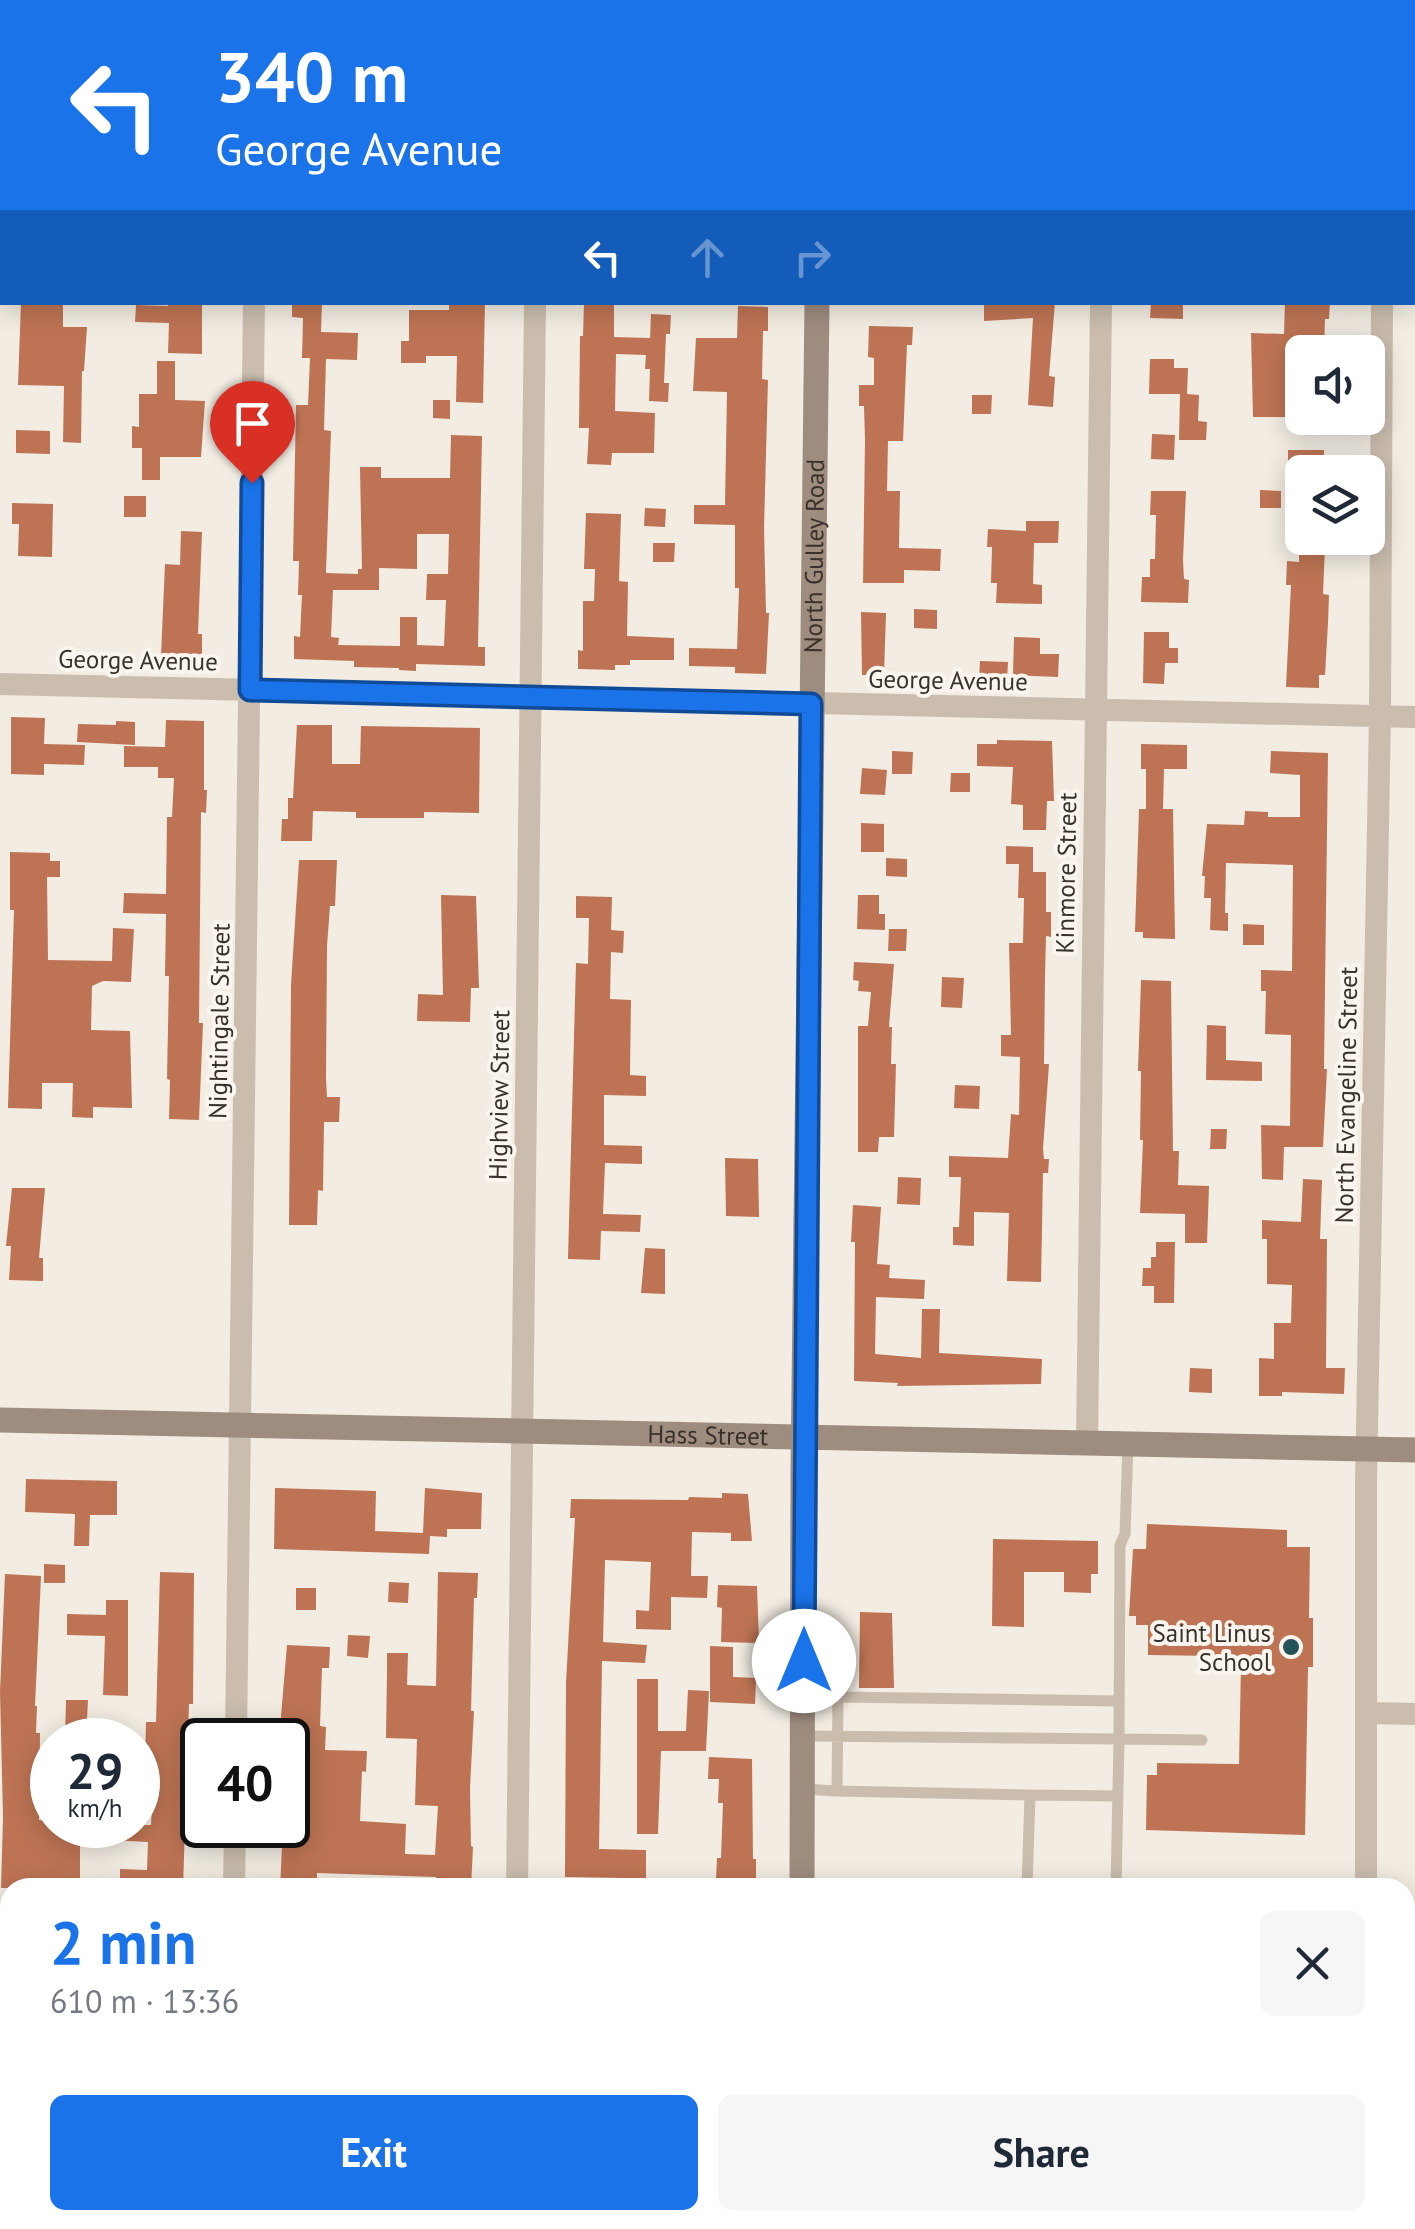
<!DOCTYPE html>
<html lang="en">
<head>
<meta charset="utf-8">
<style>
  :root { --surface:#fff; --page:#f6f6f7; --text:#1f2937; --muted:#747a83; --accent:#1a73e8 }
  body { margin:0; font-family:"PT Sans",sans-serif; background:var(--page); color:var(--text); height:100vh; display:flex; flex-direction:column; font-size:38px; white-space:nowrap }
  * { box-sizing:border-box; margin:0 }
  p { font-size:32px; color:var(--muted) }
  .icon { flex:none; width:55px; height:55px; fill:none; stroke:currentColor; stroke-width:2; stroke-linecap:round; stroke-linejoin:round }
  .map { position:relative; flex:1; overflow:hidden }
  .sheet { position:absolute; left:0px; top:1878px; width:1415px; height:352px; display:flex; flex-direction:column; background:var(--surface); border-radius:30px 30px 0 0; box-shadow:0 5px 25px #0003 }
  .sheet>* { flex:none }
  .top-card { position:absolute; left:0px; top:0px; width:1415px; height:305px; box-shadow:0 5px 25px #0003; background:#1a73e8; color:#fff; overflow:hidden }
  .controls { position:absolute; left:1285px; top:335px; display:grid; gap:20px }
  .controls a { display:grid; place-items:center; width:100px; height:100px; border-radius:15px; background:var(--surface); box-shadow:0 5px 25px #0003; font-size:50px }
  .speed { position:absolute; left:30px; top:1718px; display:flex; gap:20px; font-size:50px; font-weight:700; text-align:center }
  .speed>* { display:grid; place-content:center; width:130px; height:130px; border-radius:50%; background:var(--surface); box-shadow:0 5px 25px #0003; line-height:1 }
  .speed small { font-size:25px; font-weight:400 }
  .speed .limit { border:5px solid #111; border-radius:15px; background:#fff; color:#111 }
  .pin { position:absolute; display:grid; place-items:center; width:85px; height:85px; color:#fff; margin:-102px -42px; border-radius:50% 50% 50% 0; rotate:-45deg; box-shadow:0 0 10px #0007 }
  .pin .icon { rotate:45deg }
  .me { position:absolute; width:110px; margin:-55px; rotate:0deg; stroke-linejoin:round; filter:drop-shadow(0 0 8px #0008) }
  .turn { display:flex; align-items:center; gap:35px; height:210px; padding:0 50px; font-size:45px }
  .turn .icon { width:130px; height:130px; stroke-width:2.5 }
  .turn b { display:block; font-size:70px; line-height:85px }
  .lanes { display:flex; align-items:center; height:95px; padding:0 50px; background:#0003; justify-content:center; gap:50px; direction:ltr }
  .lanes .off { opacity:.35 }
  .round { display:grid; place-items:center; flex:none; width:105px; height:105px; border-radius:15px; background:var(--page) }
  .headline { display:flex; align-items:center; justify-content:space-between; height:170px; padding:0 50px }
  h1 { font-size:60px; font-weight:800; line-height:75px; color:var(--accent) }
  .action { display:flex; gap:20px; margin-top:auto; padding:20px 50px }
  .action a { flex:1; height:115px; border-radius:15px; background:var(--accent); color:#fff; font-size:40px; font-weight:800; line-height:115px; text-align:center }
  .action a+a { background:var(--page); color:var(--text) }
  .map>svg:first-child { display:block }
</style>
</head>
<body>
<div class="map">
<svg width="1415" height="2229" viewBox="0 0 1415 2229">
  <rect width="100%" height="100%" fill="#f2ece2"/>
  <!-- building -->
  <path fill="#be7454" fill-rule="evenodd" d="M 21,302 L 63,302 L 63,327 L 87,327 L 84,371 L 82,371 L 81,443 L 63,442 L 64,386 L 18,385 Z
    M 168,302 L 202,302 L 202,354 L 168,353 L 169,323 L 135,322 L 136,305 L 168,306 Z
    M 292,302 L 322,302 L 321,332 L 358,333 L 357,360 L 326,359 L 324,430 L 331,431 L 326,573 L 358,574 L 358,569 L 362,569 L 360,467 L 381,467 L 381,478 L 450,478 L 451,435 L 482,436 L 478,647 L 485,647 L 485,666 L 416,664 L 416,671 L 399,670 L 399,668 L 354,667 L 354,661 L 294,659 L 294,636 L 300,637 L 302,595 L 298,595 L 299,561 L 293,561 L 296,405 L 308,405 L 310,358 L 302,358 L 303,318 L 292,317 ZM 417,534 L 449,534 L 448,574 L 427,574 L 426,600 L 446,600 L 444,646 L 417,645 L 417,617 L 400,617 L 400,646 L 338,645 L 339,638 L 331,637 L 333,590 L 379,590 L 379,568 L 417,569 Z
    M 449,302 L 485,302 L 483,403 L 456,402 L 457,356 L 426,356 L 426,363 L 401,363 L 401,341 L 409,341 L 409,310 L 449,310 Z
    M 1018,302 L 1055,302 L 1049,376 L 1055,377 L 1053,407 L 1028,405 L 1033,318 L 984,321 L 984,303 Z
    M 1151,302 L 1183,302 L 1183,319 L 1150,318 Z
    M 1285,302 L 1330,302 L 1329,319 L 1325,319 L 1324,352 L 1302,352 L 1302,417 L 1253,417 L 1251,333 L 1284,334 Z
    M 584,303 L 614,304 L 614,337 L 650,338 L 651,314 L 671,315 L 670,334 L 666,334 L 664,383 L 669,383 L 668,402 L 649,401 L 650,369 L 645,369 L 646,355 L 616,354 L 615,411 L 655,413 L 654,453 L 612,453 L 611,465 L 587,464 L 589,428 L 579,428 L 580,336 L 583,336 Z
    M 738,306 L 768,307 L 768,331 L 763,331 L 762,379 L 768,380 L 764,528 L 766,613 L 769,613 L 766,674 L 735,673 L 735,667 L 689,666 L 689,648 L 737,649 L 739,588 L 735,588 L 735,525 L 694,524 L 694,505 L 725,505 L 727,392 L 693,391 L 696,338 L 737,338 Z
    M 869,326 L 913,327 L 912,345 L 907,345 L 903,441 L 888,441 L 887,491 L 900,491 L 899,548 L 941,549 L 940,571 L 904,570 L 904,583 L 863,583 L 865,440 L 864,406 L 859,406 L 859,385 L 874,385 L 874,358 L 868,357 Z
    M 1150,359 L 1174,359 L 1174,368 L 1188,368 L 1187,394 L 1199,395 L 1198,421 L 1207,422 L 1206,440 L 1179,440 L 1180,394 L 1149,394 Z
    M 157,361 L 175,361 L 175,400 L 205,401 L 201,457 L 160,457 L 160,480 L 142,480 L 142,448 L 132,448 L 132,426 L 139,427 L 139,394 L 157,394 Z
    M 972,395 L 992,395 L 991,414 L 972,414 Z
    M 433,400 L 450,400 L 450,419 L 433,418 Z
    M 16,430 L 50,431 L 50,454 L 16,453 Z
    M 1152,434 L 1175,435 L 1174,460 L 1151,459 Z
    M 1288,450 L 1324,450 L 1324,472 L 1288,474 Z
    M 1260,490 L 1281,491 L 1281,508 L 1260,508 Z
    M 1151,491 L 1186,491 L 1183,560 L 1184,579 L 1189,580 L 1188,603 L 1141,602 L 1142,577 L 1150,577 L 1150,559 L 1155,559 L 1156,515 L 1150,515 Z
    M 124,496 L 146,496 L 146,517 L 124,517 Z
    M 12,503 L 53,504 L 52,557 L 18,556 L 19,524 L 12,524 Z
    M 645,508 L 666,509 L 665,527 L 644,526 Z
    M 586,513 L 621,514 L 619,581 L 628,582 L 627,636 L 674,638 L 674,660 L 630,660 L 630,665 L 615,665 L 615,670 L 578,669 L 578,650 L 583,651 L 583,601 L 594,601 L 595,569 L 584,569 Z
    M 1026,521 L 1059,521 L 1058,543 L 1034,543 L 1033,584 L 1042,585 L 1042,604 L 996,603 L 997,583 L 991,583 L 992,547 L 987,547 L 988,529 L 1026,531 Z
    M 181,531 L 202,532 L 198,634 L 202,634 L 202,657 L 161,656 L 165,564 L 180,565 Z
    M 653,543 L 675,543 L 674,562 L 653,562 Z
    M 1299,545 L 1325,547 L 1323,594 L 1329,595 L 1328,623 L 1325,675 L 1319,675 L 1319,688 L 1286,687 L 1291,585 L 1286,585 L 1287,561 L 1299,562 Z
    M 914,609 L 937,610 L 937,629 L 914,628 Z
    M 861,612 L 886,613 L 884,675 L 862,675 Z
    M 1144,632 L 1169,632 L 1169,648 L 1178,648 L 1178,663 L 1165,663 L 1164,684 L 1143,683 Z
    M 1014,637 L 1040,638 L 1040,654 L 1059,654 L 1058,677 L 1013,675 Z
    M 980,661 L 1008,662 L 1007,680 L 979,679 Z
    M 11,717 L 45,718 L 44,744 L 85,745 L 84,765 L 44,764 L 44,775 L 11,774 Z
    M 166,720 L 204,721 L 204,790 L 207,790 L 206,813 L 201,812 L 199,1023 L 203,1023 L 199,1120 L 169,1119 L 170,1080 L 167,1079 L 169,976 L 165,976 L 166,914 L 123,913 L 124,893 L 166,894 L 167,817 L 172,817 L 174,778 L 158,778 L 158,767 L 124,767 L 124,746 L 165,747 Z
    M 116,721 L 135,722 L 135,745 L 77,742 L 78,724 L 116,725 Z
    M 297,725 L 332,725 L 332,764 L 360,764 L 361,726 L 480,728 L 479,813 L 424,812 L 424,818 L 356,818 L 356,812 L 313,811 L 312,841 L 281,841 L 282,819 L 288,819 L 288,798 L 293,798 Z
    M 997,740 L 1052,741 L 1054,801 L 1047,801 L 1046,830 L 1023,830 L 1023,805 L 1011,804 L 1013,767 L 977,766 L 977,744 L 997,744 Z
    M 1141,744 L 1187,745 L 1187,769 L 1164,769 L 1163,809 L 1173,809 L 1175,939 L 1143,938 L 1143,932 L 1135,932 L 1139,809 L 1146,809 L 1146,769 L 1141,769 Z
    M 892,751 L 913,752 L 912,774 L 892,774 Z
    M 1271,751 L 1328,753 L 1324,1069 L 1327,1069 L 1323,1147 L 1284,1147 L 1283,1180 L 1262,1179 L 1261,1125 L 1290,1126 L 1291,1035 L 1265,1034 L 1266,991 L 1261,991 L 1261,970 L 1292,971 L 1293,865 L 1226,863 L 1225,913 L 1228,913 L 1228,931 L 1210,930 L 1211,898 L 1204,898 L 1205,876 L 1202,876 L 1207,824 L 1244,825 L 1245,811 L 1268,812 L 1268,817 L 1300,817 L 1300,775 L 1270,773 Z
    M 862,768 L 887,770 L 885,795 L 860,794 Z
    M 951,773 L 970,773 L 970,792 L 950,792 Z
    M 861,823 L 884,824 L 884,852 L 861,852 Z
    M 1006,846 L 1033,847 L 1033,872 L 1046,872 L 1046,912 L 1051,912 L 1051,937 L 1046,936 L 1045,978 L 1044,1064 L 1049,1064 L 1043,1149 L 1044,1159 L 1049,1159 L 1048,1173 L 1043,1173 L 1041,1282 L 1007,1281 L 1009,1213 L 974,1212 L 974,1246 L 953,1245 L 953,1227 L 959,1227 L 961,1177 L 949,1177 L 949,1156 L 1008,1158 L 1011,1114 L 1019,1115 L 1020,1057 L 1001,1056 L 1001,1035 L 1011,1035 L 1009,943 L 1023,943 L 1024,898 L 1018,898 L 1019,864 L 1006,864 Z
    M 10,852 L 50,853 L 50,861 L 60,861 L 60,877 L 47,877 L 48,960 L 112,961 L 113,928 L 134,929 L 131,982 L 103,981 L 92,986 L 91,1030 L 130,1031 L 132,1108 L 93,1107 L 93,1118 L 72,1117 L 73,1083 L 42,1083 L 42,1109 L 8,1108 L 14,910 L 10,910 Z
    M 886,858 L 907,859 L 907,877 L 886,876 Z
    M 299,860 L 337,860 L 335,906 L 330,906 L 327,946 L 326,1078 L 327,1097 L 340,1097 L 339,1122 L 324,1122 L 323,1191 L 318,1190 L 317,1225 L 289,1225 L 291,985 Z
    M 441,895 L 476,896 L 479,988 L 471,988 L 470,1022 L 417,1021 L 418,994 L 443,995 Z
    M 858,895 L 879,895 L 879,914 L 885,914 L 885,930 L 857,929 Z
    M 576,896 L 612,897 L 611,930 L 624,931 L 623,953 L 611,952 L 610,999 L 631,1000 L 630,1075 L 646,1076 L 646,1096 L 604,1095 L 604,1145 L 642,1146 L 642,1164 L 605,1163 L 603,1214 L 641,1215 L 640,1232 L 601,1231 L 600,1260 L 568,1259 L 576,963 L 588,964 L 589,918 L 576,918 Z
    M 1243,924 L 1264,925 L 1264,945 L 1243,945 Z
    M 889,929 L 907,929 L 906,951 L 888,951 Z
    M 854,962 L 894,964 L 889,1027 L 892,1027 L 891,1064 L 896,1064 L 894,1137 L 879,1137 L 878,1152 L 858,1152 L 858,1026 L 868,1026 L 871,992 L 858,991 L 859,981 L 853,980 Z
    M 942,977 L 964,978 L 962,1008 L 941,1007 Z
    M 1141,980 L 1171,981 L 1173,1151 L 1179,1151 L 1178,1185 L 1209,1186 L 1207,1243 L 1185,1243 L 1185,1214 L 1140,1213 L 1143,1140 L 1140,1140 L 1141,1071 L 1138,1071 Z
    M 1207,1025 L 1226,1026 L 1226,1060 L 1262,1062 L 1262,1081 L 1206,1080 Z
    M 955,1085 L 980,1086 L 979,1109 L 954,1108 Z
    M 1211,1129 L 1227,1129 L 1226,1149 L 1210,1149 Z
    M 725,1158 L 758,1159 L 759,1217 L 726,1216 Z
    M 898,1177 L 921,1178 L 920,1205 L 897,1204 Z
    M 1303,1179 L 1322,1180 L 1320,1239 L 1327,1239 L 1326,1368 L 1345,1368 L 1344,1394 L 1282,1392 L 1282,1396 L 1259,1396 L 1259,1358 L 1274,1359 L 1274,1323 L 1291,1323 L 1292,1285 L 1267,1284 L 1267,1239 L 1262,1239 L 1262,1220 L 1301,1222 Z
    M 12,1188 L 45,1188 L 39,1258 L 43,1258 L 43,1281 L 9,1280 L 11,1246 L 6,1246 Z
    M 853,1205 L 881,1207 L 877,1264 L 890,1265 L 889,1278 L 925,1280 L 924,1299 L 876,1297 L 875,1354 L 921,1358 L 922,1309 L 940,1309 L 939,1353 L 1042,1359 L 1041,1384 L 897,1386 L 898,1383 L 854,1381 L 855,1242 L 851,1242 Z
    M 1156,1242 L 1175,1242 L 1174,1303 L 1154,1303 L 1154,1286 L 1142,1286 L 1143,1268 L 1151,1268 L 1151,1257 L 1156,1257 Z
    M 645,1248 L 665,1249 L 665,1294 L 641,1293 Z
    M 1190,1368 L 1212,1369 L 1212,1393 L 1189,1392 Z
    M 26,1479 L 117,1481 L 117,1515 L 90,1515 L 89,1546 L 74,1546 L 75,1514 L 25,1512 Z
    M 275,1488 L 376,1491 L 375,1531 L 423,1533 L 425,1488 L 482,1493 L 481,1529 L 447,1529 L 447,1537 L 430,1536 L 429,1554 L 274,1549 Z
    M 722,1493 L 748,1494 L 752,1541 L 731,1541 L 731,1533 L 692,1532 L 691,1576 L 708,1576 L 707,1598 L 671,1597 L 671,1630 L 636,1629 L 636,1610 L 649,1611 L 651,1562 L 605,1560 L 603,1642 L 647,1645 L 645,1663 L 602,1661 L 599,1849 L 646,1850 L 646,1888 L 625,1888 L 625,1878 L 565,1877 L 566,1683 L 575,1518 L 570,1518 L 571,1499 L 688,1500 L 689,1497 L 722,1498 Z
    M 1147,1524 L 1287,1530 L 1287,1547 L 1310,1547 L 1309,1618 L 1313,1618 L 1313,1667 L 1308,1667 L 1305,1835 L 1146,1830 L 1147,1775 L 1157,1775 L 1157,1763 L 1239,1764 L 1241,1665 L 1235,1665 L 1235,1660 L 1214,1659 L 1214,1656 L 1148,1655 L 1148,1625 L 1136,1625 L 1136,1616 L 1129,1616 L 1133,1549 L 1146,1549 Z
    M 993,1539 L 1098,1541 L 1098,1574 L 1091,1574 L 1091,1593 L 1064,1592 L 1064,1572 L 1024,1572 L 1024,1627 L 992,1626 Z
    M 44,1564 L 65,1565 L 65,1583 L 44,1583 Z
    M 160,1572 L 194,1573 L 193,1704 L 189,1704 L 183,1888 L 120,1888 L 120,1869 L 147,1870 L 148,1842 L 110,1840 L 110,1825 L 151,1825 L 154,1766 L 145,1766 L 146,1722 L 156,1722 Z
    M 438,1572 L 478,1573 L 477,1598 L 474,1598 L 471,1711 L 474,1711 L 470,1788 L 471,1846 L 473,1847 L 471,1888 L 436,1888 L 436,1877 L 317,1873 L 317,1888 L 280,1888 L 283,1825 L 288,1825 L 288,1740 L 282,1740 L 281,1716 L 287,1645 L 330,1647 L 329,1668 L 322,1668 L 320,1726 L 326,1727 L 325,1750 L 367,1751 L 366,1772 L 362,1771 L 360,1821 L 406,1824 L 405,1854 L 435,1855 L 438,1806 L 415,1805 L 417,1739 L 386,1738 L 387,1671 L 387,1653 L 408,1653 L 407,1685 L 436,1686 Z
    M 5,1574 L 41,1576 L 35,1706 L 37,1706 L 36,1733 L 40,1733 L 39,1820 L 49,1821 L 49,1825 L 80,1825 L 80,1888 L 1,1888 L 3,1817 L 0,1692 Z
    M 389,1582 L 409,1583 L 408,1603 L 388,1602 Z
    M 718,1585 L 757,1586 L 759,1643 L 721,1642 L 722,1608 L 717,1607 Z
    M 296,1588 L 316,1588 L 316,1610 L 296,1610 Z
    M 106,1600 L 128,1600 L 128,1696 L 103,1695 L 105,1636 L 67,1635 L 67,1614 L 106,1615 Z
    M 860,1612 L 892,1613 L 894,1688 L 859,1688 Z
    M 348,1635 L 370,1636 L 368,1658 L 347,1656 Z
    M 710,1646 L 733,1647 L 733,1677 L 756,1678 L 755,1704 L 710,1702 Z
    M 637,1679 L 658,1679 L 658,1731 L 686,1731 L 688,1690 L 709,1691 L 706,1751 L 661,1751 L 658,1834 L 637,1834 Z
    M 66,1700 L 88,1700 L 86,1740 L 65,1740 Z
    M 709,1757 L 752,1759 L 753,1859 L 756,1859 L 756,1880 L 751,1880 L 751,1888 L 722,1888 L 722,1879 L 716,1879 L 717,1858 L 721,1858 L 723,1803 L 718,1803 L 719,1779 L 708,1779 Z"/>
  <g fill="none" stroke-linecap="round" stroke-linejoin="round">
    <!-- lane -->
    <path stroke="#cabdae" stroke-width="11" d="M 1128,1443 L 1125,1534 L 1120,1545 L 1119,1739 L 1202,1740
      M 804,1736 L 1119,1739 L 1116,1888
      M 803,1789 L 837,1791
      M 1030,1795 L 1118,1796
      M 1027,1888 L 1030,1795 L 837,1791 L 838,1697 L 1119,1701"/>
    <!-- street -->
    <path stroke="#cabdae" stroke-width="22" d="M 257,2 L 257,0
      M 538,2 L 538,0
      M 1105,2 L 1105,0
      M 1384,2 L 1384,0
      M 0,684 L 1415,717
      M 1087,1444 L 1101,302
      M 1368,1713 L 1415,1714
      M 236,1740 L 254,302
      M 234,1888 L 235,1825
      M 517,1888 L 535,302
      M 1366,1888 L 1366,1483 L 1380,716 L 1382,302
      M 514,2229 L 514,2220
      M 1078,2229 L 1078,2220
      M 1361,2229 L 1362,2220"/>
    <!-- secondary -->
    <g stroke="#9e8c7f" stroke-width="25">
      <path d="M 822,2 L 822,0"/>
      <path id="s1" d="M 0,1420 L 1415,1450"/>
      <path id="s2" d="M 802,1888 L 803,1472 L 817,302"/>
      <path d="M 798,2229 L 798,2220"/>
    </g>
  </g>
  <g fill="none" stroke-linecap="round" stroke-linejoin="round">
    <!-- route casing -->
    <g stroke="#114b97" stroke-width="25">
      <path id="route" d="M 252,483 L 250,690 L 811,704 L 804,1661"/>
    </g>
    <!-- route -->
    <use href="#route" stroke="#1a73e8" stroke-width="18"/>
  </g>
  <!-- markers -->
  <circle fill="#245258" stroke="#faf5ee" stroke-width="4" cx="1291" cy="1647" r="10"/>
  <g text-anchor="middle" stroke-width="8" stroke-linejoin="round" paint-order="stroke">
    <!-- street labels -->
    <g font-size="25" fill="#39312c" stroke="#faf5ee">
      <text dy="9" stroke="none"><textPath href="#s2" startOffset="1332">North Gulley Road</textPath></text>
      <text transform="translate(138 660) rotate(1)" y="9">George Avenue</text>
      <text transform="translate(948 680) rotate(1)" y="9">George Avenue</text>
      <text transform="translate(1066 873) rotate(-89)" y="9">Kinmore Street</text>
      <text transform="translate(219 1021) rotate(-89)" y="9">Nightingale Street</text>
      <text transform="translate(499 1095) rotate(-89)" y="9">Highview Street</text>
      <text transform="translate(1346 1095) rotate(-89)" y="9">North Evangeline Street</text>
      <text dy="9" stroke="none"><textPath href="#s1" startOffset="708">Hass Street</textPath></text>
    </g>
    <!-- poi labels -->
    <g font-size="25" fill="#39312c" stroke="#faf5ee" text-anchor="end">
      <text x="1271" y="1642">Saint Linus<tspan x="1271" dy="29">School</tspan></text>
    </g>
  </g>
</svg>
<div class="controls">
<a><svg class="icon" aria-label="sound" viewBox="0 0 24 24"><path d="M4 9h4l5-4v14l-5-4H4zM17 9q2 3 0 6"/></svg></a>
<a><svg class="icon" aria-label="layers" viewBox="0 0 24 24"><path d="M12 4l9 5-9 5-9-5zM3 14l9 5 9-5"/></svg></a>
</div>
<div class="speed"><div>29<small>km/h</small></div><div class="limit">40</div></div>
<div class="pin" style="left:252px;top:483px;background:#d93025"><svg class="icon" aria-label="arrive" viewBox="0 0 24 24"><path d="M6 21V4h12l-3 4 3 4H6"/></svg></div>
<svg class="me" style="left:804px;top:1661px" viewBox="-20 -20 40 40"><circle r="19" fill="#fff"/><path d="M0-13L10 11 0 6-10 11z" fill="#1a73e8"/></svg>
<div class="top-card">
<div class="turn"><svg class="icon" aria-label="left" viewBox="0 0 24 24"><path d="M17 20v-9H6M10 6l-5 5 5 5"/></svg><div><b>340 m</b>George Avenue</div></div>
<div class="lanes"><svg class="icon" aria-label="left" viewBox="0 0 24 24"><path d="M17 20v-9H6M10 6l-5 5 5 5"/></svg><svg class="icon off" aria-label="ahead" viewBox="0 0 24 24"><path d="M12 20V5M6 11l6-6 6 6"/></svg><svg class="icon off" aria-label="right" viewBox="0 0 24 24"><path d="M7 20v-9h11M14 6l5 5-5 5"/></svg></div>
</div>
<section class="sheet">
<div class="headline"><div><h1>2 min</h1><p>610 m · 13:36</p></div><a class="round"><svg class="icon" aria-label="close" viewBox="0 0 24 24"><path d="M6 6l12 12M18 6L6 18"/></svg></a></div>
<div class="action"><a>Exit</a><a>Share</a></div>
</section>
</div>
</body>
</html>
